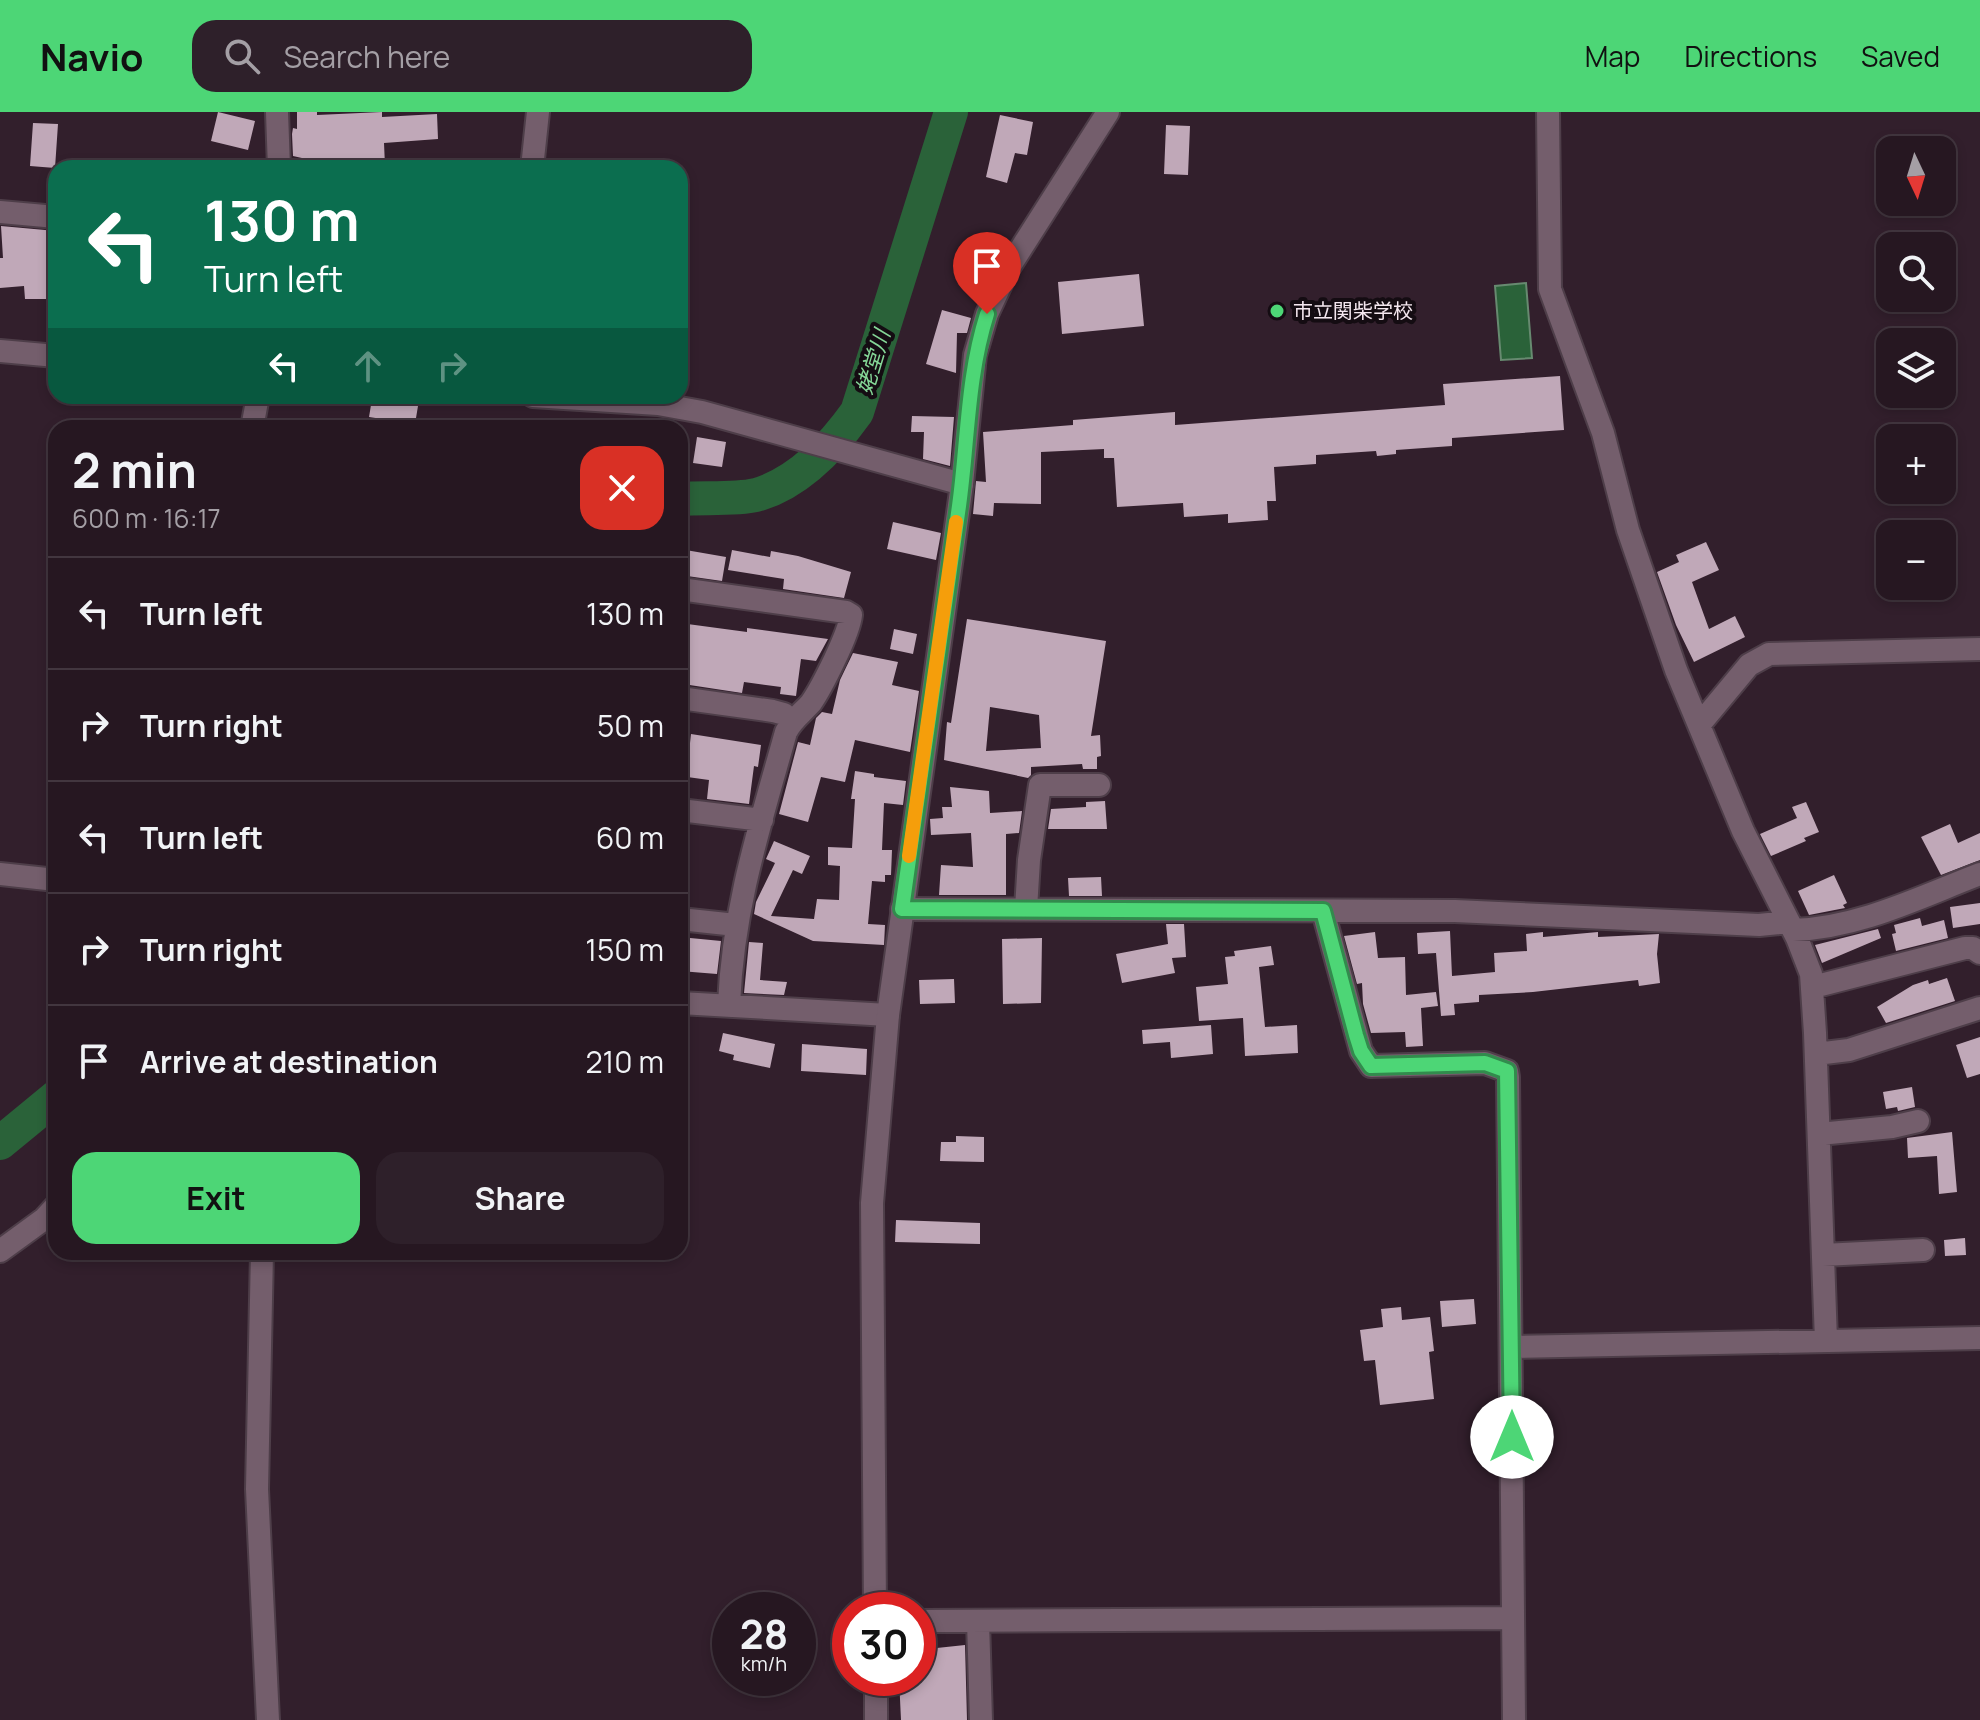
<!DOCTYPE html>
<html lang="en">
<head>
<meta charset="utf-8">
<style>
  :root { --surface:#261721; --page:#2e202a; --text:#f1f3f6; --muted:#a49fa5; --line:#42363f; --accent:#4dd676 }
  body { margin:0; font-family:Manrope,"Noto Sans JP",sans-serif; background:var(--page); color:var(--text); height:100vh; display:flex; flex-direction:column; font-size:30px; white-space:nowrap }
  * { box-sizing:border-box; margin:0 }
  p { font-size:26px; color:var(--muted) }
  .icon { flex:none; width:44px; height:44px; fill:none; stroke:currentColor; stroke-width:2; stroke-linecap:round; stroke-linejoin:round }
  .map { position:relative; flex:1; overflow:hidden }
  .details { position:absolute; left:48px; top:308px; width:640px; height:840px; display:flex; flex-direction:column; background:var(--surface); border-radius:24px; box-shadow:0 4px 12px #0003,0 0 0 2px var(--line) }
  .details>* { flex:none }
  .top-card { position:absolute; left:48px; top:48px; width:640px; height:244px; border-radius:24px; box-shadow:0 4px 12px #0003,0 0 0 2px var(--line); background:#0b6e4f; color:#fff; overflow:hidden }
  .needle { width:52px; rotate:176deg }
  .buttons { position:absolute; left:1876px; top:24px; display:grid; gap:16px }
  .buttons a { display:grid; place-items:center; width:80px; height:80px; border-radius:16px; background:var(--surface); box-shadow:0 4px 12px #0003,0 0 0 2px var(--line); font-size:40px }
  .speed { position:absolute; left:712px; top:1480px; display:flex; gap:16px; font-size:40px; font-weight:700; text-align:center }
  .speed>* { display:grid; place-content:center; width:104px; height:104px; border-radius:50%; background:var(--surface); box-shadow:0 4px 12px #0003,0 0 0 2px var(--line); line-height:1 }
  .speed small { font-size:20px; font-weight:400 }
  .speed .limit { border:12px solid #d22; background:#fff; color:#111 }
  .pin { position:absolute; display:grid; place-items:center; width:68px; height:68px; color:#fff; margin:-82px -34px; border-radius:50% 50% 50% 0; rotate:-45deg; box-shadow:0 0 8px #0007 }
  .pin .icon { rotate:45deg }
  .me { position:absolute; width:88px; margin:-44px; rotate:0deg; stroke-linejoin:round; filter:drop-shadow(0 0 6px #0008) }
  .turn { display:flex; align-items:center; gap:28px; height:168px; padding:0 24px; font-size:36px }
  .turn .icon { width:104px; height:104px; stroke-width:2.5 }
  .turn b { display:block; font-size:56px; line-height:68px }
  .lanes { display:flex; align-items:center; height:76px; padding:0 24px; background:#0003; justify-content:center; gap:40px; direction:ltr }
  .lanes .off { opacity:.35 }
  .round { display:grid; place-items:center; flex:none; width:84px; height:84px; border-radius:24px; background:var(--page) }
  .overview { display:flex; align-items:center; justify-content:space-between; height:136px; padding:0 24px }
  h1 { font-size:48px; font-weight:700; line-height:60px }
  .action { display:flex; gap:16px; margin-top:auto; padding:16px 24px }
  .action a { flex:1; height:92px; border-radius:24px; background:var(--accent); color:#111; font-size:32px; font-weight:700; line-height:92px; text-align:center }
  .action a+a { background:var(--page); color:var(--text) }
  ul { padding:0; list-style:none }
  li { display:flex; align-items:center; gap:24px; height:112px; padding:0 24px; border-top:2px solid var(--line) }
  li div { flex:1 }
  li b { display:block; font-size:30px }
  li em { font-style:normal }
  header { display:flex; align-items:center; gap:48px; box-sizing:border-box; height:112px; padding:0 40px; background:var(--accent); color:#111 }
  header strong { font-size:38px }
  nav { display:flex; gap:44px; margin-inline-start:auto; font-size:28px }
  .search { width:560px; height:72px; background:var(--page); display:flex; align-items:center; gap:20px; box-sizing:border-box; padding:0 28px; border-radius:24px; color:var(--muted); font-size:30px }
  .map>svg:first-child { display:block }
</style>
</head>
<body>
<header>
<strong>Navio</strong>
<div class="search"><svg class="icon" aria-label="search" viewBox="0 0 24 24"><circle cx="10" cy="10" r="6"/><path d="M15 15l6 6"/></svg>Search here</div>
<nav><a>Map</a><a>Directions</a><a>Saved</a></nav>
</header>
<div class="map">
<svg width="1980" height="1608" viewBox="0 0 1980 1608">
  <rect width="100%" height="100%" fill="#321f2c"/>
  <!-- water -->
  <path fill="#2a6239" stroke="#678a70" stroke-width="2" d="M 1526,171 L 1532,246 L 1501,248 L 1495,174 Z"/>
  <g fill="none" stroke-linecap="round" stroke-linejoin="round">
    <!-- river -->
    <path stroke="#2a6239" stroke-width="34" d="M 680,387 C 702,385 735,388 756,383 C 799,371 832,335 857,300 L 951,0
      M 0,1031 L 56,985"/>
  </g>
  <!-- building -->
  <path fill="#c0a8b8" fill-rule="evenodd" d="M 218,0 L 255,9 L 248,38 L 211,29 Z
    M 297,0 L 317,0 L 317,3 L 382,0 L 382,5 L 437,2 L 438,27 L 384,31 L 385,54 L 324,56 L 324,51 L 293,44 L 292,22 L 293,16 L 297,17 Z
    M 1000,3 L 1033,10 L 1027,43 L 1015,41 L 1007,71 L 986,65 Z
    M 33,11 L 58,12 L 55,56 L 30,54 Z
    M 1166,13 L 1190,14 L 1188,63 L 1164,62 Z
    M 1,114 L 56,119 L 56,187 L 25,187 L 24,174 L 0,176 L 0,146 L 3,146 Z
    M 1139,162 L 1144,214 L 1062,222 L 1058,170 Z
    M 942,198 L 971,206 L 967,221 L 957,221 L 956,261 L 926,252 Z
    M 1560,264 L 1564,318 L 1452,326 L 1452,334 L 1396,338 L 1396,342 L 1377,344 L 1376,339 L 1316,343 L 1316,352 L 1274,355 L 1276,389 L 1267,389 L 1268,408 L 1228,411 L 1228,402 L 1184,405 L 1183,391 L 1117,395 L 1114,346 L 1104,346 L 1104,337 L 1041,340 L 1041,392 L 994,391 L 993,404 L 973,402 L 976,369 L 986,370 L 983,320 L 1073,313 L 1073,308 L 1175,300 L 1175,313 L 1445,293 L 1443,272 Z
    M 372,287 L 418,294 L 415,312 L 369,305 Z
    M 912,304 L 954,305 L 950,354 L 923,347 L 924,320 L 911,320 Z
    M 697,325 L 726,330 L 722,355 L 693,351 Z
    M 893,410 L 941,421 L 936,448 L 887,437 Z
    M 1706,430 L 1719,458 L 1692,470 L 1709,517 L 1735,504 L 1745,525 L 1694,550 L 1676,513 L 1657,460 L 1679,450 L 1676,443 Z
    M 680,437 L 726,445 L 722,469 L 680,463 Z
    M 732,438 L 770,445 L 771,439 L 798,444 L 851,460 L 844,486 L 783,477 L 784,467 L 728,458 Z
    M 967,507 L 1106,529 L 1091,624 L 1100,623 L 1101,644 L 1097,645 L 1097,657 L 1083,657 L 1082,652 L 1031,655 L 1031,663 L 1028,666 L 944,648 L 947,610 L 951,611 ZM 990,595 L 1039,603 L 1041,636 L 986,639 Z
    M 680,511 L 747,520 L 747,516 L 828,527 L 816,549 L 801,547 L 796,584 L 780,582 L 781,575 L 744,570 L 742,581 L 683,572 L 689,530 L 680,528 Z
    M 894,517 L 917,522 L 913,542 L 890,537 Z
    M 853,541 L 898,550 L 892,573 L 919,579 L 910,640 L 855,628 L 845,670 L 821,665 L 808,710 L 779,702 L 798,630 L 810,633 L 816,606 L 822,600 L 832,602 L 840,568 Z
    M 691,622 L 761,633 L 758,655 L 754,654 L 749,692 L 707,687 L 709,668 L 680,664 L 680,647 L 688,649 Z
    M 855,659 L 874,662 L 874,665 L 906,669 L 903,693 L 884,691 L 882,738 L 892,738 L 891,763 L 885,763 L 885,770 L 872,769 L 868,812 L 885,813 L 884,833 L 813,829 L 754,802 L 756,790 L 775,751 L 766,747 L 774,729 L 810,744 L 802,762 L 793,758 L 771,804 L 814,807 L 817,787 L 839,788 L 840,754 L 828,753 L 828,735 L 852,736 L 855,687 L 851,687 Z
    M 950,675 L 989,679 L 990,701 L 1022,699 L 1019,721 L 1006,722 L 1006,783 L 939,783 L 941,753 L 973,755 L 971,721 L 931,723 L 930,707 L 943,706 L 942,695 L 952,695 Z
    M 1105,689 L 1107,717 L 1048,717 L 1051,697 L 1086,695 L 1086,690 Z
    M 1806,690 L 1819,720 L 1804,726 L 1806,729 L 1771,744 L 1760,722 L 1797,706 L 1792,695 Z
    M 1950,712 L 1958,731 L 1980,721 L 1980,748 L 1941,763 L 1921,725 Z
    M 1834,763 L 1847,791 L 1843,793 L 1845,796 L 1809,803 L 1798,779 Z
    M 1101,765 L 1102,784 L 1069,784 L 1068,766 Z
    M 1980,791 L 1980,812 L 1953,816 L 1950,795 Z
    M 1920,806 L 1922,814 L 1944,808 L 1948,826 L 1896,839 L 1892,822 L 1896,821 L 1894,813 Z
    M 1166,812 L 1184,812 L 1186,845 L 1172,846 L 1175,861 L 1122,871 L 1116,842 L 1168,832 Z
    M 1878,817 L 1881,826 L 1822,851 L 1815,833 Z
    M 1450,819 L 1452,864 L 1495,860 L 1494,841 L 1527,839 L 1526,822 L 1543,820 L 1543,825 L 1598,820 L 1598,825 L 1659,822 L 1657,842 L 1660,871 L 1639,874 L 1638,868 L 1533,880 L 1479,883 L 1479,890 L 1454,892 L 1455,903 L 1441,904 L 1436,841 L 1418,842 L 1417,821 Z
    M 1375,820 L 1378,846 L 1405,845 L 1406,883 L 1436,880 L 1438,894 L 1421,896 L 1423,934 L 1406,935 L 1405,920 L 1371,921 L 1363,892 L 1362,871 L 1357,872 L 1344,824 Z
    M 680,825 L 721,829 L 717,862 L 680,859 Z
    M 1042,826 L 1041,891 L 1003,892 L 1002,827 Z
    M 749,830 L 763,831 L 760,868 L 787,870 L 784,883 L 744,881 Z
    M 1271,834 L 1274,853 L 1259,855 L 1265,915 L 1297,913 L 1298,941 L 1245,944 L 1243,906 L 1199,909 L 1196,875 L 1228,872 L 1225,845 L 1235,844 L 1234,839 Z
    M 1947,866 L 1955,889 L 1886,911 L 1877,895 L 1913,873 L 1928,868 L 1929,872 Z
    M 954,867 L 955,891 L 920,892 L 919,868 Z
    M 1211,913 L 1213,942 L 1171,946 L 1170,930 L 1143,932 L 1142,918 Z
    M 723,921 L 775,932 L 770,956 L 733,948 L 734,943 L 719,939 Z
    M 1980,925 L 1980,962 L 1967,966 L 1956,933 Z
    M 802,932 L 867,937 L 866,963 L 801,959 Z
    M 1912,975 L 1915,995 L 1898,999 L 1897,995 L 1886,997 L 1883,980 Z
    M 1952,1020 L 1957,1080 L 1939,1082 L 1937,1044 L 1908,1046 L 1907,1026 Z
    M 956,1024 L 984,1025 L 984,1050 L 940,1049 L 941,1030 L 956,1030 Z
    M 896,1108 L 980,1111 L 980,1132 L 895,1130 Z
    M 1965,1126 L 1966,1143 L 1945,1144 L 1944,1128 Z
    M 1474,1187 L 1476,1212 L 1442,1215 L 1440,1189 Z
    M 1401,1195 L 1402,1208 L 1430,1205 L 1434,1239 L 1429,1240 L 1434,1287 L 1380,1293 L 1375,1248 L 1364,1249 L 1360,1218 L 1383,1215 L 1381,1197 Z
    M 965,1533 L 967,1608 L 901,1608 L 899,1566 L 918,1566 L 918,1538 Z"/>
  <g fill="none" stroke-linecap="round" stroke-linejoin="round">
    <!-- minor casing -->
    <g stroke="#4e3e49" stroke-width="26">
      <path id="minor" d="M 277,0 L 279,56
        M 1548,0 L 1550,177 L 1603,321 L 1628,418 L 1676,558 L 1743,719 L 1797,826 L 1811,862 L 1815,921 L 1826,1229
        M 532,56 L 538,0
        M 0,100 L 56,105
        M 0,239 L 56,244
        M 533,284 L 658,292 L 702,300 L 962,372
        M 252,316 L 258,284
        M 680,477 L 846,500 L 851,503 C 849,522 822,575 811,591 C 802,601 792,608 786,620 C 760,713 733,795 729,892
        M 680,586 L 773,599 L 784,602 L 791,610
        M 1700,612 L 1749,553 L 1769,542 L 1980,537
        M 680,698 L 762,708
        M 0,762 L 56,768
        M 902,797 L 1455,799 L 1759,813 L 1789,810
        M 1026,797 L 1029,748 L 1040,673 L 1099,673
        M 1323,799 L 1361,939 L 1371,954 L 1485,951 L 1507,959 L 1508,965 L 1514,1608
        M 680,807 L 736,813
        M 1793,818 C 1859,816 1920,785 1980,762
        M 1813,875 L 1965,836 L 1973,836 L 1980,841
        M 680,891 L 888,903
        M 1816,942 L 1849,938 L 1980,896
        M 1819,1022 L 1892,1015 L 1918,1009
        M 0,1139 L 44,1107 L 56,1094
        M 262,1140 L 257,1377 L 268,1608
        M 1823,1143 L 1923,1138
        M 1512,1235 L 1980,1226
        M 918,1509 L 1512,1506
        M 978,1509 L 981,1608"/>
    </g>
    <!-- tertiary casing -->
    <g stroke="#4e3e49" stroke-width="26">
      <path id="tertiary" d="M 875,1498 L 872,1091 L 888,903 L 962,372 L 975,243 L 987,202 L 1008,157 L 1108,0
        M 876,1566 L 876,1608"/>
    </g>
    <!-- minor -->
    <use href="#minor" stroke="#745e6c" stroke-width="22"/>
    <!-- tertiary -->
    <use href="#tertiary" stroke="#745e6c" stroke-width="22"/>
  </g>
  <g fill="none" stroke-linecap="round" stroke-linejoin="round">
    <!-- route casing -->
    <g stroke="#328b4d" stroke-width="20">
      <path id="route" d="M 987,202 C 967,265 968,329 959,394 C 940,528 921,663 902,797 L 1323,799 L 1356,923 L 1361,939 L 1371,954 L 1485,951 L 1507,959 L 1512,1325"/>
    </g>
    <!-- route -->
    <use href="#route" stroke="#4dd676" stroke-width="14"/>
    <!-- slow -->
    <path stroke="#f59e0b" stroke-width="14" d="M 909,744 L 956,410"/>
  </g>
  <!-- markers -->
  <circle fill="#4dd676" stroke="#140c12" stroke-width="3" cx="1277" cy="199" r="8"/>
  <g text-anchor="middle" stroke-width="8" stroke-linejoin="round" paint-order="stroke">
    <!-- poi labels -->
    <g font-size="20" fill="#f4e7ef" stroke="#140c12" text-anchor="start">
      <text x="1293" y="206">市立関柴学校</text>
    </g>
    <!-- water labels -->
    <g font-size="22" font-style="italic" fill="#85d797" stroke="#140c12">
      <text transform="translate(873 250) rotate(-73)" y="8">姥堂川</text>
    </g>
  </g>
</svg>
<div class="buttons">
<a><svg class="needle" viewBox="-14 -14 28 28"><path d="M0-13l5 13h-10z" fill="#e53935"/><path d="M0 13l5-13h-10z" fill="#a49fa5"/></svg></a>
<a><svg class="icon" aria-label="search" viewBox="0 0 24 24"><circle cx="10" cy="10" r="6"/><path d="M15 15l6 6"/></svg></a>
<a><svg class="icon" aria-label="layers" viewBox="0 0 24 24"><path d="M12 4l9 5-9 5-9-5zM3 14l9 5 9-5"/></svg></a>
<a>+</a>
<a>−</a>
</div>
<div class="speed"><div>28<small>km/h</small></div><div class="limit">30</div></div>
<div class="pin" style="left:987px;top:202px;background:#d93025"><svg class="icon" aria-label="arrive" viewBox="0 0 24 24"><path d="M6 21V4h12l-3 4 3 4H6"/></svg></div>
<svg class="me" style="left:1512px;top:1325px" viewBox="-20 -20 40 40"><circle r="19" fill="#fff"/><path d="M0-13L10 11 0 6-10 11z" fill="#4dd676"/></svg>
<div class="top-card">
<div class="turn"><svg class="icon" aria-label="left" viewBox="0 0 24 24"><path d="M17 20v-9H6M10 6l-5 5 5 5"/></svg><div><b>130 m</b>Turn left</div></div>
<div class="lanes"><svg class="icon" aria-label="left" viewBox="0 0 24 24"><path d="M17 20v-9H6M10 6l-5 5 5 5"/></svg><svg class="icon off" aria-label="ahead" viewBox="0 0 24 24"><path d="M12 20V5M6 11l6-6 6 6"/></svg><svg class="icon off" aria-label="right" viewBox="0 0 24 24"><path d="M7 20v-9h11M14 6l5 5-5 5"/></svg></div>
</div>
<section class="details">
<div class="overview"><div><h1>2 min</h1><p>600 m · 16:17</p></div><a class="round" style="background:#d93025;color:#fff"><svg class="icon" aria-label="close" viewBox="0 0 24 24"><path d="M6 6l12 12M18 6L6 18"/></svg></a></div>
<ul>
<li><svg class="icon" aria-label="left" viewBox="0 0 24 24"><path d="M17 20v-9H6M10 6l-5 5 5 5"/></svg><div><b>Turn left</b></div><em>130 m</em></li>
<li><svg class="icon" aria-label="right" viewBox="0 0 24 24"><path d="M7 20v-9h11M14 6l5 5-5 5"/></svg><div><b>Turn right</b></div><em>50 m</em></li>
<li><svg class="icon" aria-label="left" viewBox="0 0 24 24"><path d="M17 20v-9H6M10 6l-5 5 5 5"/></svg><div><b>Turn left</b></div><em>60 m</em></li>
<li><svg class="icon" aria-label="right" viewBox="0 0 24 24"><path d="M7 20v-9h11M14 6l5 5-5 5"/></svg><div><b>Turn right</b></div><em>150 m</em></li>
<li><svg class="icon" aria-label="arrive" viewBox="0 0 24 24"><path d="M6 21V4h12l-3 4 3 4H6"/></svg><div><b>Arrive at destination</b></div><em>210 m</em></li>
</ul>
<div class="action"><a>Exit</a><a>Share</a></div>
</section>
</div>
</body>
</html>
